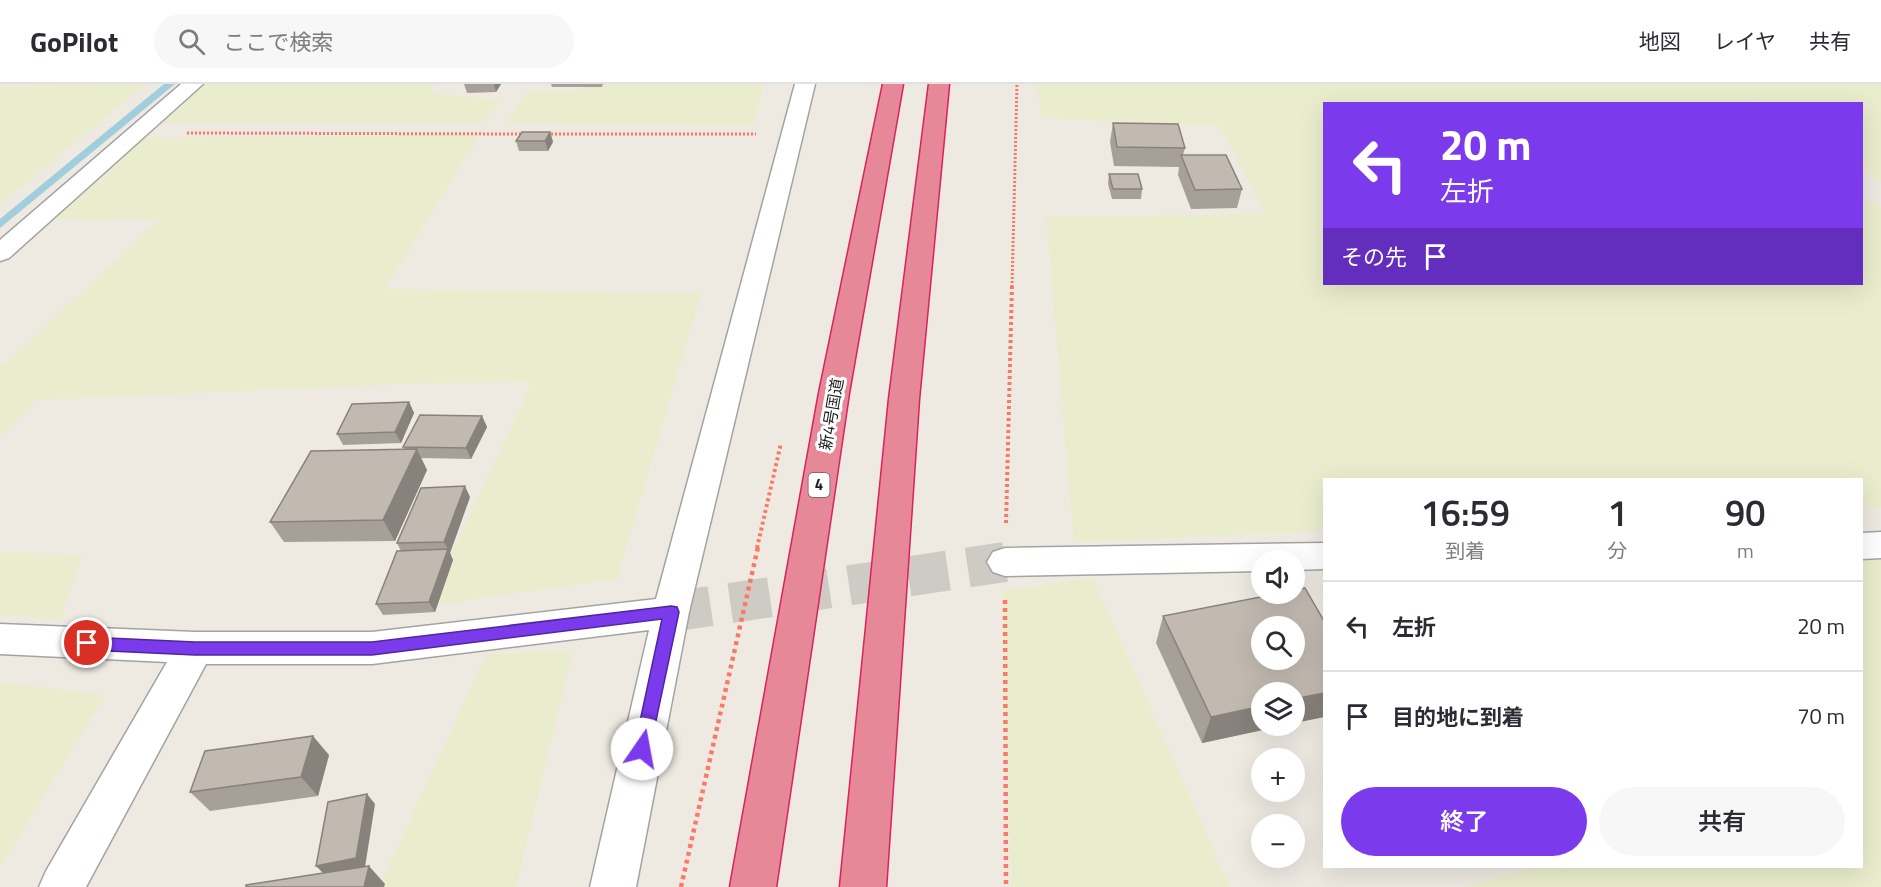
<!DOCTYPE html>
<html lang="ja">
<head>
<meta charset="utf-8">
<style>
  :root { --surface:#fff; --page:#f7f7f7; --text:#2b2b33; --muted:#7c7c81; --line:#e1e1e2; --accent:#7c3aed }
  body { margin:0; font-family:"Titillium Web","Noto Sans JP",sans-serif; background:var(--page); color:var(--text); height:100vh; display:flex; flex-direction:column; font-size:22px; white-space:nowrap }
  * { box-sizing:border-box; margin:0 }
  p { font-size:20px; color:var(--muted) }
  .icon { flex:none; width:33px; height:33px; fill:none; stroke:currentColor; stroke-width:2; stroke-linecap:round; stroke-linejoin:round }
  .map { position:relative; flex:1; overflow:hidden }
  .details { position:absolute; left:1323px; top:394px; width:540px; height:390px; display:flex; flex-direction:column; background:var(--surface); border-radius:0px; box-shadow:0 6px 24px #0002 }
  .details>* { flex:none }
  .top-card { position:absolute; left:1323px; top:18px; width:540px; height:183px; border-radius:0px; box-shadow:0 6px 24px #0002; background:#7c3aed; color:#fff; overflow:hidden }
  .tools { position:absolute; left:1251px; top:466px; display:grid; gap:12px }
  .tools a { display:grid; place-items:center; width:54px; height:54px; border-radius:50%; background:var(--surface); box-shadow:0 6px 24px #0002; font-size:30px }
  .pin { position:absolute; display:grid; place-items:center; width:51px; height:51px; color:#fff; margin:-26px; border:3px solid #fff; border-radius:50%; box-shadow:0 2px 6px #0007 }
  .me { position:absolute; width:66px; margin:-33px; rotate:12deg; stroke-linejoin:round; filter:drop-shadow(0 0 4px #0008) }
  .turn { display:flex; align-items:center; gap:21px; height:126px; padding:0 18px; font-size:27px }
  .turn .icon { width:78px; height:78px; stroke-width:2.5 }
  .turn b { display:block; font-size:42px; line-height:51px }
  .then { display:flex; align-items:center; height:57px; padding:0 18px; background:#0003; gap:12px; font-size:22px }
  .eta { display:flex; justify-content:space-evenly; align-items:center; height:102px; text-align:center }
  .eta b { font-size:36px; font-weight:600; line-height:42px }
  .cta { display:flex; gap:12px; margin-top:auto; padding:12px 18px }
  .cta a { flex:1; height:69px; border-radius:36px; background:var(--accent); color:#fff; font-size:24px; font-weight:600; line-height:69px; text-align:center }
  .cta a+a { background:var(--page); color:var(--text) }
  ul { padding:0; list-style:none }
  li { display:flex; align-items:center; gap:18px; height:90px; padding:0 18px; border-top:2px solid var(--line) }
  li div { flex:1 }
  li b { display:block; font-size:22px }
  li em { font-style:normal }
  header { display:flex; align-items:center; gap:36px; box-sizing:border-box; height:84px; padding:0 30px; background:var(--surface); border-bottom:2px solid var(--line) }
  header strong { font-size:28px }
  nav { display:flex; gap:33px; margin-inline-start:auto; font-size:21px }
  .search { width:420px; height:54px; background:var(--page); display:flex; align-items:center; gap:15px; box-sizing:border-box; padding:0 21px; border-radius:33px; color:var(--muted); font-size:22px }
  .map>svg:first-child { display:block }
</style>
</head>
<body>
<header>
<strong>GoPilot</strong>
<div class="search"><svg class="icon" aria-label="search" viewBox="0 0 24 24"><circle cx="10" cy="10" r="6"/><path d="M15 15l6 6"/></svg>ここで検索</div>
<nav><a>地図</a><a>レイヤ</a><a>共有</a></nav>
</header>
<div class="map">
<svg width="1881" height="803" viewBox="0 0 1881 803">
  <rect width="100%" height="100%" fill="#eeeae2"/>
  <!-- farmland -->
  <path fill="#eaedcd" d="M 113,0 L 146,0 L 0,121 L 0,2 Z
    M 189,0 L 436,0 L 430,9 L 502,16 L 484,38 L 145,39 Z
    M 584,0 L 764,0 L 753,41 L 506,39 L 527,7 L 581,6 Z
    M 1038,0 L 1881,0 L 1881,100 L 1862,86 L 1862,20 L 1768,20 L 1762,15 L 1726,20 L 1324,20 L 1324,200 L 1862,200 L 1862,116 L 1872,116 L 1881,123 L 1881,424 L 1862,425 L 1862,396 L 1324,396 L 1324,447 L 1074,458 L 1046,133 L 1265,130 L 1220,42 L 1041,34 Z
    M 480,50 L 385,205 L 701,210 L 617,495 L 427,522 L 532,298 L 426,299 L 38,316 L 0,354 L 0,284 L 160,135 L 41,136 L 130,54 Z
    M 0,469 L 83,470 L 61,535 L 0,531 Z
    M 1881,469 L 1881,803 L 1465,803 L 1536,783 L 1862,783 L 1862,470 Z
    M 1093,494 L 1230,803 L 1011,803 L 1002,507 Z
    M 573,566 L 516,803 L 379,803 L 486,570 Z
    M 0,598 L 106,611 L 0,783 Z"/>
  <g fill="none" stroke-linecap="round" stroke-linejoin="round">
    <!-- stream -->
    <path fill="#a1cedd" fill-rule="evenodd" d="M 164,0 L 175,0 L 0,144 L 0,135 Z"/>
    <!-- minor-tunnel -->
    <path stroke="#cecbc4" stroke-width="40" stroke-dasharray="40 20" stroke-linecap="butt" d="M 671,528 L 1005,478"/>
    <!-- minor casing -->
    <g stroke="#a3a3a3" stroke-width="3">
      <path id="minor" d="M 181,0 L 203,0 L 9,174 L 0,177 L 0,156 Z
        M 795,0 L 815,0 L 689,528 L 636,803 L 590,803 L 649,546 L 372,580 L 206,580 L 86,803 L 39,803 L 46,787 L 167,578 L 0,570 L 0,540 L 195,548 L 372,548 L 656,515 Z
        M 1881,448 L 1881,474 L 1862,475 L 1862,449 Z
        M 1324,459 L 1324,485 L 1294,486 L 1294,477 L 1262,477 L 1262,487 L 1005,492 L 993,488 L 987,478 L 993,468 L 1005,464 Z"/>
    </g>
    <!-- highway casing -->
    <g stroke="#d9225e" stroke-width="3">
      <path id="highway" d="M 883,0 L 903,0 L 849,309 L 776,803 L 730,803 L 819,309 Z
        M 929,0 L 949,0 L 919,315 L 886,803 L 840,803 L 889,315 Z"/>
    </g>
    <!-- path-far2 -->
    <path stroke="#fb7866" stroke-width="3" stroke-dasharray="2 2" stroke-linecap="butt" d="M 187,49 L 525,50
      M 547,50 L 756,50
      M 1012,203 L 1017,0"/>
    <!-- path-far1 -->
    <path stroke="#fb7866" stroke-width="4" stroke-dasharray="3 3" stroke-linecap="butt" d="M 1006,439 L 1012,201
      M 757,464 L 781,359"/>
    <!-- path -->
    <path stroke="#fb7866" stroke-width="4.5" stroke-dasharray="4 4" stroke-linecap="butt" d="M 1005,516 L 1006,803
      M 681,803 L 758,463"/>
    <!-- minor -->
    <use href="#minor" fill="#fff" fill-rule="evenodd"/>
    <!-- highway -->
    <use href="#highway" fill="#e78898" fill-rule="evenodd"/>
  </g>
  <!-- wall -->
  <path fill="#a7a098" d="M 464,0 L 501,0 L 496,8 L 467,9 Z
    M 551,0 L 603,0 L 602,3 L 552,3 Z
    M 1113,39 L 1185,64 L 1183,71 L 1242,105 L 1237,124 L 1191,125 L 1178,91 L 1179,83 L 1114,82 L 1110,58 Z
    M 550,48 L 553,58 L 548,67 L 519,67 L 516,57 Z
    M 1109,90 L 1142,105 L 1141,115 L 1112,115 L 1108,100 Z
    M 409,318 L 414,329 L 401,359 L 343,361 L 337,350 Z
    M 482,332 L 487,343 L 471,375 L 421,374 L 427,386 L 395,457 L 284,458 L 270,438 L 404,366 L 403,363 Z
    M 470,413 L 450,469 L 453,476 L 435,528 L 383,531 L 376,520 L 401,467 L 397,459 Z
    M 1163,532 L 1324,537 L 1324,633 L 1294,639 L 1294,609 L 1262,642 L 1281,642 L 1202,659 L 1156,559 Z
    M 329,671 L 318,712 L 210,727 L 190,708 Z"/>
  <!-- shaded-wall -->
  <path fill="#88827c" d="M 494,0 L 501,0 L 496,8 Z
    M 550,48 L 553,58 L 548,67 L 545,57 Z
    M 409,318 L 414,329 L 401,359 L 395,348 Z
    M 482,332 L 487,343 L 471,375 L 466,364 Z
    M 417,365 L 427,386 L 395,457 L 383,436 Z
    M 465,402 L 470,413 L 450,469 L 453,476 L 435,528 L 429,518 L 448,465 L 444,458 Z
    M 1324,609 L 1324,633 L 1294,639 L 1294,615 Z
    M 1262,622 L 1262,642 L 1281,642 L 1202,659 L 1211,633 Z
    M 313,652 L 329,671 L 318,712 L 301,693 Z
    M 367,710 L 375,720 L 365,783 L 325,791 L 316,782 Z
    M 369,782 L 385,800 L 384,803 L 364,803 Z"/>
  <!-- building -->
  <path fill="#c2bab1" stroke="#88827c" stroke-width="1.5" fill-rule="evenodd" d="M 1113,39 L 1178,40 L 1185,64 L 1117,63 Z
    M 522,48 L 550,48 L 545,57 L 516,57 Z
    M 1181,71 L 1226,71 L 1242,105 L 1195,106 Z
    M 1109,90 L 1138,90 L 1142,105 L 1113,105 Z
    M 409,318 L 395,348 L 337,350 L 352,320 Z
    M 420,331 L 482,332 L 466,364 L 403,363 Z
    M 417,365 L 383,436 L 270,438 L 311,367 Z
    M 465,402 L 444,458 L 397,459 L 421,404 Z
    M 448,465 L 429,518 L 376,520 L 397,467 Z
    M 1305,504 L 1324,537 L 1324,609 L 1294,615 L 1294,609 L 1262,609 L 1262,622 L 1211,633 L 1163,532 L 1276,510 L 1294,510 L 1294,507 ZM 1262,543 L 1294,543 L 1294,576 L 1262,576 Z
    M 313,652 L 301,693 L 190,708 L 205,667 Z
    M 367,710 L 356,774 L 316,782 L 328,718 Z
    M 369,782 L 364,803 L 246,803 L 246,801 Z"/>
  <!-- route -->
  <path fill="#7c3aed" stroke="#51269a" stroke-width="1.5" d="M 671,522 L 677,523 L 679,528 L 650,665 L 648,671 L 642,673 L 636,671 L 634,665 L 662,535 L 372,571 L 195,571 L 87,566 L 81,564 L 79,559 L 81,555 L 87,553 L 195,558 L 372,558 Z"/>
  <g text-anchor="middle" stroke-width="6" stroke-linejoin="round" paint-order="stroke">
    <!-- shield labels -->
    <rect fill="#fff" stroke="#606060" stroke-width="1.5" x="808.5" y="389" width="21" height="24" rx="4.5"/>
    <g font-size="15" font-weight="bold" fill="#1c1c1c">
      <text x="819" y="406">4</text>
    </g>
    <!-- street labels -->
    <g font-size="16" fill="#1c1c1c" stroke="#fff">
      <text transform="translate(831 330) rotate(-80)" y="6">新4号国道</text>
    </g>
  </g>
</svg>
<div class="tools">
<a><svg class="icon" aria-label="sound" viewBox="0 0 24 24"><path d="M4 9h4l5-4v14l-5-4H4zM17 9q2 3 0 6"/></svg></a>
<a><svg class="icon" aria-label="search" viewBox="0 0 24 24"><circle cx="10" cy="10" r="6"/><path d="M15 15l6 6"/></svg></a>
<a><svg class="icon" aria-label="layers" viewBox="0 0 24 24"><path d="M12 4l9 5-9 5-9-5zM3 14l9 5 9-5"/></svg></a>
<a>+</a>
<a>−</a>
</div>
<div class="pin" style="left:87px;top:559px;background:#d93025"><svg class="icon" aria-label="arrive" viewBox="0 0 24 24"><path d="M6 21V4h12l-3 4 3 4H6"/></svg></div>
<svg class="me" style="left:642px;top:665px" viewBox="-20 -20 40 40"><circle r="19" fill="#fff"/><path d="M0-13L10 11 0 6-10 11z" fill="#7c3aed"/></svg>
<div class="top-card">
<div class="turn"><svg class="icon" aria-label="left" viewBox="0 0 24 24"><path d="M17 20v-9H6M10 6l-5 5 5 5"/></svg><div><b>20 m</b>左折</div></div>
<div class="then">その先<svg class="icon" aria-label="arrive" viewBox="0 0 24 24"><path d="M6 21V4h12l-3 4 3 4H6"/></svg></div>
</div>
<section class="details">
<div class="eta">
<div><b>16:59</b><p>到着</p></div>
<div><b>1</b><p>分</p></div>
<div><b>90</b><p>m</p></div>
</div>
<ul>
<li><svg class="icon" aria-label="left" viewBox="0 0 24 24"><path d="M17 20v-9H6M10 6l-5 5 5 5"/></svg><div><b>左折</b></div><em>20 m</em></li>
<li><svg class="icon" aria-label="arrive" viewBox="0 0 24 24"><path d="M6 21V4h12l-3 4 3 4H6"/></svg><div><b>目的地に到着</b></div><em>70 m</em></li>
</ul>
<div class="cta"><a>終了</a><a>共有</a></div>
</section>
</div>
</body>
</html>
